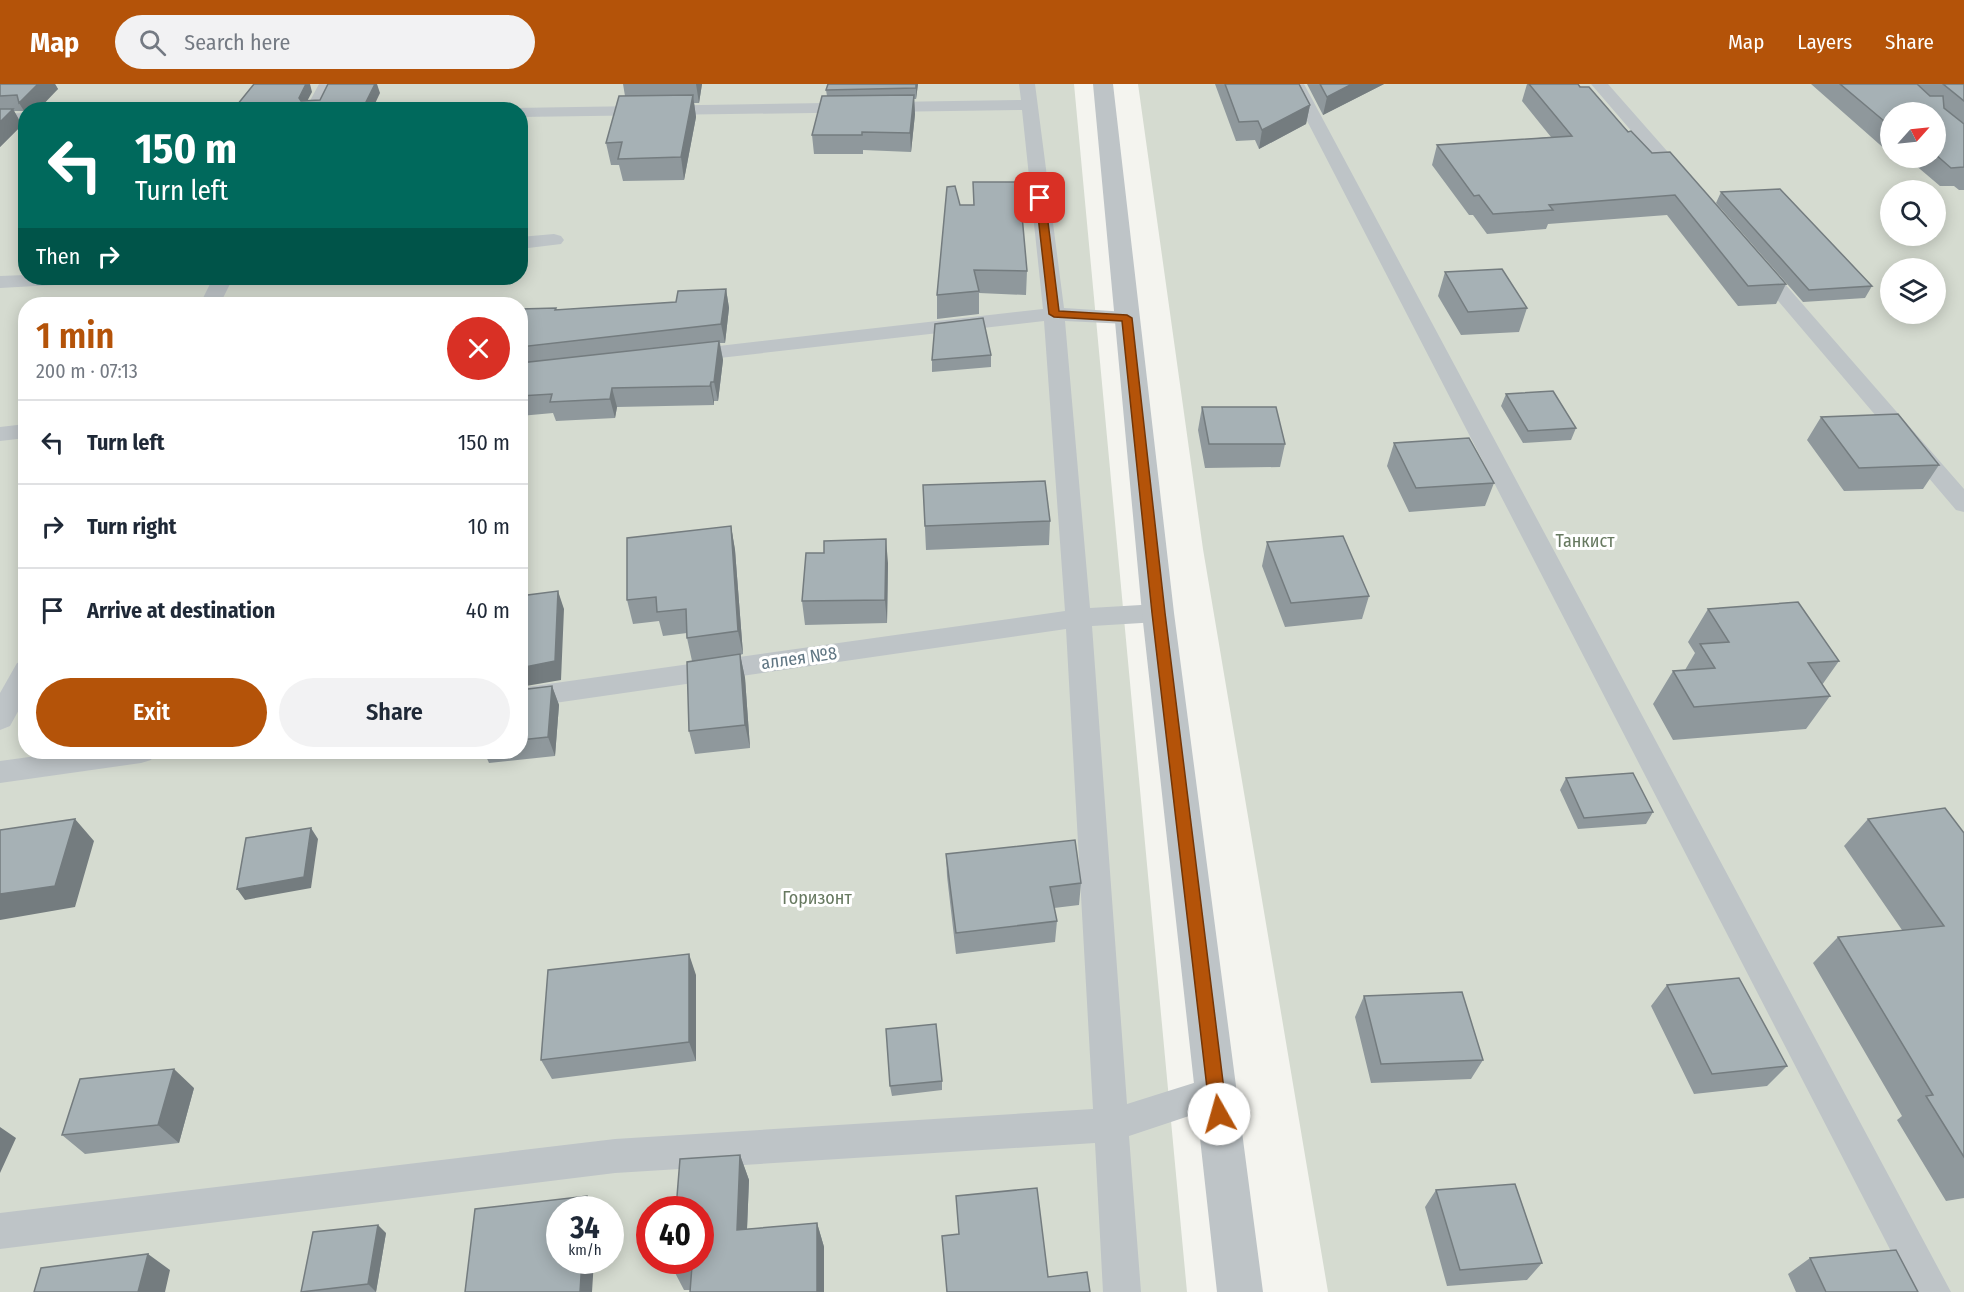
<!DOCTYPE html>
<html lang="en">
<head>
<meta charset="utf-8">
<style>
  :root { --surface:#fff; --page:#f2f2f3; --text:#1f2937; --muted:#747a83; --line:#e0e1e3; --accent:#b45309 }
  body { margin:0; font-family:"Fira Sans Condensed",sans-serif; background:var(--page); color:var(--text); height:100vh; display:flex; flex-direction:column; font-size:22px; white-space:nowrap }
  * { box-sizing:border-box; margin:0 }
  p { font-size:20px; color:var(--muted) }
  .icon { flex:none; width:33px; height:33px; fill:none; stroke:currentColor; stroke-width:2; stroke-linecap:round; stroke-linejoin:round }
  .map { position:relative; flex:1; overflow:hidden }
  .side { position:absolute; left:18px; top:213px; width:510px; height:462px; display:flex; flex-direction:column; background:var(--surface); border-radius:24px; box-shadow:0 3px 15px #0003 }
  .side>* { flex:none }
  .hud { position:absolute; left:18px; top:18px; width:510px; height:183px; border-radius:24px; box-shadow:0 3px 15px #0003; background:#00695c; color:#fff; overflow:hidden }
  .needle { width:39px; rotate:63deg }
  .buttons { position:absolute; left:1880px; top:18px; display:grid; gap:12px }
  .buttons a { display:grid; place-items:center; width:66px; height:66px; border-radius:50%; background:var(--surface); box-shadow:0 3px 15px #0003; font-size:30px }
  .speed { position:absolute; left:546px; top:1112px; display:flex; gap:12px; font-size:30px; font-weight:700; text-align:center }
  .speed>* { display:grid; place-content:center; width:78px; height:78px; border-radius:50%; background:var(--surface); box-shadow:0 3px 15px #0003; line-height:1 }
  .speed small { font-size:15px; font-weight:400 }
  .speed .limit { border:9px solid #d22; background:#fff; color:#111 }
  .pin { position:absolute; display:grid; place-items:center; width:51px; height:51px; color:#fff; margin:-26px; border-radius:12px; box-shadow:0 3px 9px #0006 }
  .me { position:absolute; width:66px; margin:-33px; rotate:353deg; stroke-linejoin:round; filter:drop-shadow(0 0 4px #0008) }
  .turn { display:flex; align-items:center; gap:21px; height:126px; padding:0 18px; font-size:27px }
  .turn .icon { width:78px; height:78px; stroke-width:2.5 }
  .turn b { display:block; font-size:42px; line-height:51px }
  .then { display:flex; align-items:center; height:57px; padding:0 18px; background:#0003; gap:12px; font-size:22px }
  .round { display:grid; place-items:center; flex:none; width:63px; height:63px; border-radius:32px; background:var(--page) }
  .summary { display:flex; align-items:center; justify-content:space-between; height:102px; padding:0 18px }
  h1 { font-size:36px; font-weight:600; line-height:45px; color:var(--accent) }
  .action { display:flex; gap:12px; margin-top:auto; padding:12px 18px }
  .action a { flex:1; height:69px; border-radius:36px; background:var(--accent); color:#fff; font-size:24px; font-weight:600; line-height:69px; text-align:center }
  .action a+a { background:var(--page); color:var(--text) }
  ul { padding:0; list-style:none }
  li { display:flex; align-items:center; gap:18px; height:84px; padding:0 18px; border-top:2px solid var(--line) }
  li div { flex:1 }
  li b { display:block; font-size:22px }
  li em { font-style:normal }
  header { display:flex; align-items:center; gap:36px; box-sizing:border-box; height:84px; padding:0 30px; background:var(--accent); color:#fff }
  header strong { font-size:28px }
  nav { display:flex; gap:33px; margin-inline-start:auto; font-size:21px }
  .search { width:420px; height:54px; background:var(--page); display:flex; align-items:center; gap:15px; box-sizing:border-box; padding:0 21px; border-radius:33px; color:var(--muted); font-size:22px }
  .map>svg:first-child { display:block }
</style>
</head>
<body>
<header>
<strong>Map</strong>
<div class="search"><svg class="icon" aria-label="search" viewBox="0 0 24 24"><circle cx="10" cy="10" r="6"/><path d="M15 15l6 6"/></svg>Search here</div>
<nav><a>Map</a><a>Layers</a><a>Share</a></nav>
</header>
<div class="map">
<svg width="1964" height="1208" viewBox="0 0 1964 1208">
  <rect width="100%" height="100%" fill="#f4f4ef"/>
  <!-- green -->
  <path fill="#d5dbd0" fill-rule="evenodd" d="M 0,0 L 1074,0 L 1187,1208 L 0,1208 ZM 26,26 L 520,26 L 520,194 L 26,194 ZM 26,220 L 520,220 L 520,668 L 26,668 ZM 560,1125 L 610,1125 L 610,1176 L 560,1176 ZM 650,1125 L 700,1125 L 700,1176 L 650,1176 Z
    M 1138,0 L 1964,0 L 1964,1208 L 1328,1208 L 1203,465 ZM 1890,28 L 1935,28 L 1935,74 L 1890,74 ZM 1890,106 L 1935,106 L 1935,152 L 1890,152 ZM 1890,184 L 1935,184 L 1935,230 L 1890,230 Z"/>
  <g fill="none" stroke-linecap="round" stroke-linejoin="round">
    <!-- service -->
    <path fill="#bec4c7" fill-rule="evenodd" d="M 319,0 L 335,0 L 322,26 L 305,26 Z
      M 1019,0 L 1035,0 L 1064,224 L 1127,228 L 1134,230 L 1137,234 L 1134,238 L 1127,240 L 1065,237 L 1090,524 L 1158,520 L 1167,522 L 1171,529 L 1167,536 L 1158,538 L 1092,542 L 1127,1020 L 1216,992 L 1228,997 L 1233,1008 L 1228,1019 L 1129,1052 L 1141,1208 L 1103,1208 L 1095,1059 L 615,1089 L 0,1165 L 0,1129 L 615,1055 L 1093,1025 L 1066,545 L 520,624 L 520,604 L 1065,527 L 1044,237 L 684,278 L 677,276 L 673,272 L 677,268 L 684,266 L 1043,225 L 1022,26 L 520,33 L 520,26 L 514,24 L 1021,16 Z
      M 1288,0 L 1304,0 L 1951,1208 L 1912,1208 Z
      M 1591,0 L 1608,0 L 1689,92 L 1692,96 L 1689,100 L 1677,100 Z
      M 26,29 L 26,39 L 0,40 L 0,30 Z
      M 554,150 L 561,152 L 564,156 L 561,160 L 520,165 L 520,153 Z
      M 1758,175 L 1765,177 L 1964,405 L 1964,428 L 1956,426 L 1751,185 L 1748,181 L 1751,177 Z
      M 26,191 L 26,194 L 82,194 L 79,198 L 72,200 L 0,204 L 0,192 Z
      M 213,194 L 233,194 L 220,220 L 200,220 Z
      M 26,340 L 26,354 L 0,357 L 0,343 Z
      M 26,576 L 26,613 L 10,642 L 0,646 L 0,609 L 17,579 Z
      M 66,668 L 155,668 L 151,676 L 141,679 L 0,699 L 0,677 Z"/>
    <!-- tertiary -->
    <path fill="#bec4c7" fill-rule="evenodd" d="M 1093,0 L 1113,0 L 1174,529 L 1263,1208 L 1217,1208 L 1142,529 Z"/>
  </g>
  <!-- wall -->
  <path fill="#8f989c" d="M 0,0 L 55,0 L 58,5 L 26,26 L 26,30 L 24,27 L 14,27 L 22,41 L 0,63 Z
    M 623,0 L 702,0 L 699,19 L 694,19 L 696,33 L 684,96 L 623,97 L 619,81 L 611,81 L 606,59 L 625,12 Z
    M 828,0 L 918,0 L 916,15 L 914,15 L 915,30 L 911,68 L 863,66 L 863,70 L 814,70 L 812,51 L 827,12 L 826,6 Z
    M 1215,0 L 1299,0 L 1310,21 L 1306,40 L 1259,65 L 1255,56 L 1236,57 Z
    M 1307,0 L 1384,0 L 1323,31 Z
    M 1527,0 L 1578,0 L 1652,69 L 1786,200 L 1776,220 L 1738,222 L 1667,131 L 1548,140 L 1546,145 L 1487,150 L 1473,131 L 1469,131 L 1432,81 L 1437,61 L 1551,53 L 1522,17 Z
    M 1811,0 L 1964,0 L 1964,106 L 1959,106 L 1954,102 L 1940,102 L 1907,74 L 1935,74 L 1935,28 L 1890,28 L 1890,67 L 1887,67 Z
    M 973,98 L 1027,187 L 1026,211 L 979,209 L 979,230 L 937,235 L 937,211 L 960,121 L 974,121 Z
    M 1721,108 L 1872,202 L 1865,214 L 1803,218 L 1716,119 Z
    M 1445,188 L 1527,224 L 1519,248 L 1461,251 L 1438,212 Z
    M 726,205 L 729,224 L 725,259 L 720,259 L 723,276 L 718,317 L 714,317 L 714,321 L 617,323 L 615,334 L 556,337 L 553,329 L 520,332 L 520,225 L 556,224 L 557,226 L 676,218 Z
    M 991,271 L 991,283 L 932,288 L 932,276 Z
    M 1506,310 L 1576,344 L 1571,356 L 1523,359 L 1501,322 Z
    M 1202,323 L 1285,360 L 1280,383 L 1205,384 L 1198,346 Z
    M 1821,333 L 1939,381 L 1923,405 L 1844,407 L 1807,356 Z
    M 1394,359 L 1494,399 L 1485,422 L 1409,428 L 1387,382 Z
    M 923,401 L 1050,437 L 1049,461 L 926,466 Z
    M 731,442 L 735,466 L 743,570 L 740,571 L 745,594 L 750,664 L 695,670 L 689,647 L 692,577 L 687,554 L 687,549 L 663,552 L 659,537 L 633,540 L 627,516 Z
    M 1267,458 L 1369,512 L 1362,535 L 1285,543 L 1262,482 Z
    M 888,479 L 887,539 L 805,541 L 802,517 Z
    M 1708,525 L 1839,577 L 1822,601 L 1830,612 L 1806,645 L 1673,656 L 1653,620 L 1673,587 L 1685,586 L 1695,569 L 1688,558 Z
    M 552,602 L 559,621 L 555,672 L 489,679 L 484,668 L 520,668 L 520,606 Z
    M 1566,694 L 1653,728 L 1646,740 L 1578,745 L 1560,706 Z
    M 1868,735 L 1964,749 L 1964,1114 L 1946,1117 L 1897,1036 L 1902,1032 L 1813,879 L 1838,853 L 1902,846 L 1844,762 Z
    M 946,770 L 1081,799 L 1079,821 L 1054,824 L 1057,837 L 1055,858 L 956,870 L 947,792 Z
    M 696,891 L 696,977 L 552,995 L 541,976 Z
    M 1667,901 L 1787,982 L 1767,1002 L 1694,1010 L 1651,922 Z
    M 1364,912 L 1483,976 L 1471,995 L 1371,999 L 1355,933 Z
    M 942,997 L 942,1006 L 892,1012 L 890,1002 Z
    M 194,1004 L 179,1059 L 85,1070 L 62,1051 Z
    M 740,1071 L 749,1096 L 747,1145 L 817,1139 L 824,1163 L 690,1206 L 684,1206 L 672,1183 Z
    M 1436,1106 L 1542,1179 L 1527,1196 L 1447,1202 L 1425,1123 Z
    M 386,1149 L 376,1208 L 301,1208 Z
    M 1810,1174 L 1918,1208 L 1796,1208 L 1788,1190 Z"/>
  <!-- shaded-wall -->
  <path fill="#747c7f" d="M 38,0 L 55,0 L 58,5 L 38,26 L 26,26 L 26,30 L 19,19 Z
    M 306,0 L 310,0 L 312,8 L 303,25 L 299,14 Z
    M 375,0 L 377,0 L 380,9 L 372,26 L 362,26 Z
    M 696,0 L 702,0 L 699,19 Z
    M 916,0 L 918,0 L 916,15 Z
    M 1352,0 L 1384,0 L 1323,31 L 1327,13 Z
    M 693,11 L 696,33 L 684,96 L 681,73 Z
    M 914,11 L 915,30 L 911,68 L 910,49 Z
    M 1310,21 L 1306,40 L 1259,65 L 1262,46 Z
    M 13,25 L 22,41 L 0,63 L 0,38 Z
    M 726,205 L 729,224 L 725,259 L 721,240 Z
    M 719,257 L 723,276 L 718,317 L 714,298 Z
    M 711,298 L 714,317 L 714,321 L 710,302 Z
    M 612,304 L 617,323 L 615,334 L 610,315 Z
    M 731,442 L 735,466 L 743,570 L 738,547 Z
    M 886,455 L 888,479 L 887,539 L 885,516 Z
    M 558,507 L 564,525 L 561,596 L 520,603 L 520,584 Z
    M 740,570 L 745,594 L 750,664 L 745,641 Z
    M 552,602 L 559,621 L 555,672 L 548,653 Z
    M 75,735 L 94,757 L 75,823 L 0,836 L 0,810 Z
    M 311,744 L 318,755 L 311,804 L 245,816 L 237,805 Z
    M 689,870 L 696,891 L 696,977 L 689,958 Z
    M 174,985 L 194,1004 L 179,1059 L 158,1041 Z
    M 0,1043 L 16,1054 L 0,1089 Z
    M 740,1071 L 749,1096 L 746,1169 L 737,1146 Z
    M 587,1112 L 595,1125 L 586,1125 Z
    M 817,1139 L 824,1163 L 824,1208 L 817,1208 Z
    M 378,1141 L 386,1149 L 376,1208 L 368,1200 Z
    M 148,1170 L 170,1186 L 165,1208 L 138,1208 Z
    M 582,1176 L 594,1176 L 592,1208 L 580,1208 Z"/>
  <!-- building -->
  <path fill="#a6b1b5" stroke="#747c7f" stroke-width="1.5" d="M 0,0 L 38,0 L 19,19 L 17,11 L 0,12 Z
    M 254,0 L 306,0 L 299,14 L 301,17 L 320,16 L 328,0 L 375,0 L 362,26 L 233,26 Z
    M 828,0 L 916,0 L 916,4 L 826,6 Z
    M 1225,0 L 1299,0 L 1310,21 L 1262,46 L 1258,37 L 1239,38 Z
    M 1320,0 L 1352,0 L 1327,13 Z
    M 1529,0 L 1578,0 L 1580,3 L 1589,3 L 1628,48 L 1631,47 L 1652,69 L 1670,68 L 1786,200 L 1748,202 L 1675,111 L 1549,121 L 1553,126 L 1493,130 L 1479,111 L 1474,112 L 1437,61 L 1572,52 Z
    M 1840,0 L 1917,0 L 1930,12 L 1943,12 L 1944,24 L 1964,40 L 1964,83 L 1951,84 L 1935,70 L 1935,28 L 1890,28 L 1890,42 Z
    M 1943,0 L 1964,0 L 1964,17 Z
    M 693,11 L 681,73 L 618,75 L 622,58 L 606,59 L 619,12 Z
    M 914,11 L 910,49 L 862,48 L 862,51 L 812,51 L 822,12 Z
    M 0,25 L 13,25 L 0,38 Z
    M 973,98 L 1019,98 L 1027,187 L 974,186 L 979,207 L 937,211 L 947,103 L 955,102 L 960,121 L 974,121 Z
    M 1780,105 L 1872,202 L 1809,206 L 1721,108 Z
    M 1502,185 L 1527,224 L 1468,228 L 1445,188 Z
    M 726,205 L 721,240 L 520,263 L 520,225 L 556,224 L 555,226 L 676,218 L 678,207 Z
    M 983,234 L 991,271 L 932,276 L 935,240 Z
    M 719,257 L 714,298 L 711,298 L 710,302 L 612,304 L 610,315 L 550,318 L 552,310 L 520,312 L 520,279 Z
    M 1553,307 L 1576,344 L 1528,347 L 1506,310 Z
    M 1202,323 L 1276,323 L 1285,360 L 1209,360 Z
    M 1898,330 L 1939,381 L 1859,384 L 1821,333 Z
    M 1469,354 L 1494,399 L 1416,404 L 1394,359 Z
    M 1045,397 L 1050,437 L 925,442 L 923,401 Z
    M 731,442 L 738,547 L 687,554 L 686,525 L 657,528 L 656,513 L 627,516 L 627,454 Z
    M 1343,452 L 1369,512 L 1291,519 L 1267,458 Z
    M 886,455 L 885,516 L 802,517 L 806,469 L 824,469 L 824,457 Z
    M 558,507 L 555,577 L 520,584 L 520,512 Z
    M 1798,518 L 1839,577 L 1808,579 L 1830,612 L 1694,623 L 1673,587 L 1715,584 L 1700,560 L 1729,558 L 1708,525 Z
    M 740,570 L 745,641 L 689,647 L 687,578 Z
    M 552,602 L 548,653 L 520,656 L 520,606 Z
    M 1633,689 L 1653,728 L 1584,734 L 1566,694 Z
    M 1945,724 L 1964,749 L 1964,1073 L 1926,1012 L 1933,1011 L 1838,853 L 1944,842 L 1868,735 Z
    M 75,735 L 55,802 L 0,810 L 0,746 Z
    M 311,744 L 304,793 L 237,805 L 246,754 Z
    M 1075,756 L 1081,799 L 1050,803 L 1057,837 L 956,849 L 946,770 Z
    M 689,870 L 689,958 L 541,976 L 548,886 Z
    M 1739,894 L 1787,982 L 1712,990 L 1667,901 Z
    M 1462,908 L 1483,976 L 1381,980 L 1364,912 Z
    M 936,940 L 942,997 L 890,1002 L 886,945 Z
    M 174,985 L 158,1041 L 62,1051 L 80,995 Z
    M 740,1071 L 737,1146 L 817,1139 L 817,1208 L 690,1208 L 692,1182 L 672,1183 L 673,1176 L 700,1176 L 700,1125 L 676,1125 L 680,1075 Z
    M 1515,1100 L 1542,1179 L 1460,1186 L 1436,1106 Z
    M 1037,1104 L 1048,1193 L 1087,1188 L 1090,1208 L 947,1208 L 942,1152 L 959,1150 L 956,1112 Z
    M 587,1112 L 586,1125 L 560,1125 L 560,1176 L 582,1176 L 580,1208 L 465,1208 L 475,1125 Z
    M 378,1141 L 368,1200 L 301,1208 L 313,1148 Z
    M 1896,1166 L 1918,1208 L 1826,1208 L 1810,1174 Z
    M 148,1170 L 138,1208 L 34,1208 L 41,1184 Z"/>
  <!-- route -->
  <path fill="#b45309" stroke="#753606" stroke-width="1.5" d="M 1040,111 L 1045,114 L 1059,227 L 1127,231 L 1132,234 L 1165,529 L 1227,1030 L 1225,1036 L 1219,1039 L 1213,1036 L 1210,1030 L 1152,529 L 1122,237 L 1054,233 L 1049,230 L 1036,114 Z"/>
  <g text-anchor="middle" stroke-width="6" stroke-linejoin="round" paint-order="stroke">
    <!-- park labels -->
    <g font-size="18" fill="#677960" stroke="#fff">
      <text x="1585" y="463">Танкист</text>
      <text x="817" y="820">Горизонт</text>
    </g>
    <!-- street labels -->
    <g font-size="18" fill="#607683" stroke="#fff">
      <text transform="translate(799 574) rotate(-8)" y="6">аллея №8</text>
    </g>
  </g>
</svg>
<div class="buttons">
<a><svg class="needle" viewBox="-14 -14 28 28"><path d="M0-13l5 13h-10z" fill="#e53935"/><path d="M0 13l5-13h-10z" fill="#747a83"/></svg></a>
<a><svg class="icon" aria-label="search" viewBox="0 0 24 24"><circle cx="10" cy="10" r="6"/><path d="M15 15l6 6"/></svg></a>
<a><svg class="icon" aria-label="layers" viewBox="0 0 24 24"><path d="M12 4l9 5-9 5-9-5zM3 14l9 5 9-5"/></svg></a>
</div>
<div class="speed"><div>34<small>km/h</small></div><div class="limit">40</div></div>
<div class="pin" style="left:1040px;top:114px;background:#d93025"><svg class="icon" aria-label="arrive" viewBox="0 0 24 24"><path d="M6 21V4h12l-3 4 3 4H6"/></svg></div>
<svg class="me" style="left:1219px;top:1030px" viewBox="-20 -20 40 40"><circle r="19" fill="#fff"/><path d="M0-13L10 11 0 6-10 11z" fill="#b45309"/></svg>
<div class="hud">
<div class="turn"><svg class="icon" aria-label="left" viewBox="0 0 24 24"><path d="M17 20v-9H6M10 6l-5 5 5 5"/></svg><div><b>150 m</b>Turn left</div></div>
<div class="then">Then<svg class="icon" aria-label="right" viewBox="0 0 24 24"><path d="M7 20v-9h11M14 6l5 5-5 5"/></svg></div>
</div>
<section class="side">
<div class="summary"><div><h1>1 min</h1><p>200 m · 07:13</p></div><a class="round" style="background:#d93025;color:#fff"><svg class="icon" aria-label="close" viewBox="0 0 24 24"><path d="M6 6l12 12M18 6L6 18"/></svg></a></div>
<ul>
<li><svg class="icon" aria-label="left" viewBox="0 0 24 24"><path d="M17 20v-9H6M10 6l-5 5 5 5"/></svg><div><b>Turn left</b></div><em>150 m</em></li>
<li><svg class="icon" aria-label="right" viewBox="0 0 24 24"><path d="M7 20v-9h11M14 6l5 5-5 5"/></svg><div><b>Turn right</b></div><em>10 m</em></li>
<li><svg class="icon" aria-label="arrive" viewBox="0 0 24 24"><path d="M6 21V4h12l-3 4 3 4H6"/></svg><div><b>Arrive at destination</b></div><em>40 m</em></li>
</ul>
<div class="action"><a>Exit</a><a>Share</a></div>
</section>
</div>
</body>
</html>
